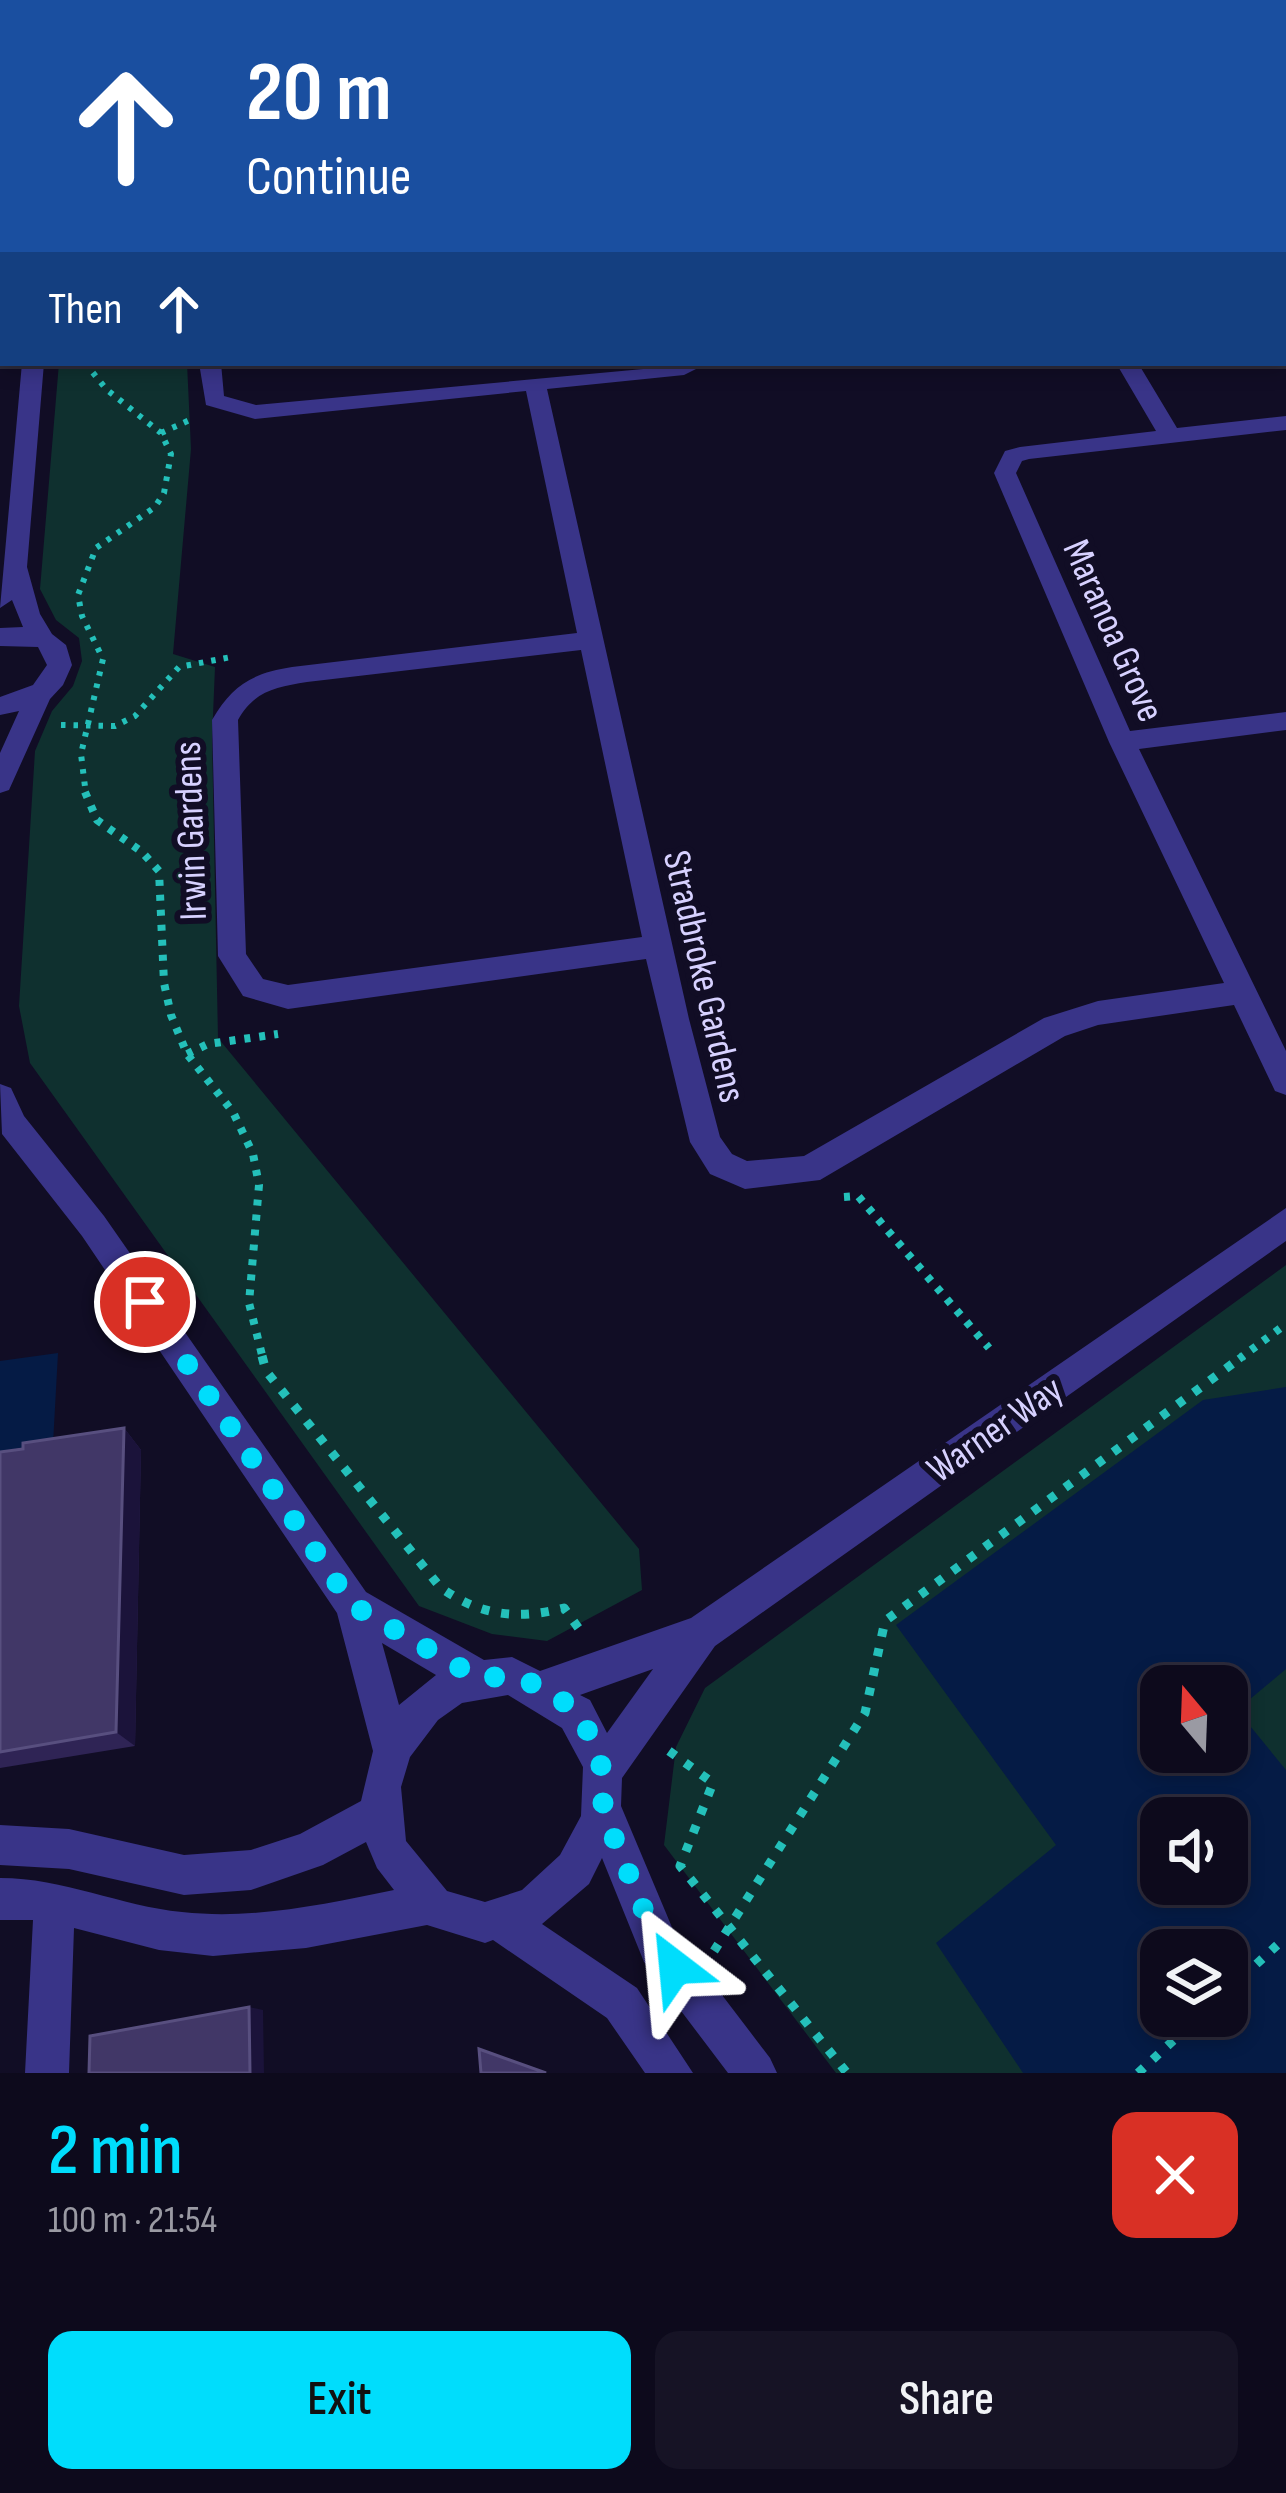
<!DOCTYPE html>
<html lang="en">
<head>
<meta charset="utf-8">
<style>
  :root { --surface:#0d0a1c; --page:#161325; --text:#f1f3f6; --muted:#9a9aa3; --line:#2d2b3b; --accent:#00ddfc }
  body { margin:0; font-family:"Sofia Sans Condensed",sans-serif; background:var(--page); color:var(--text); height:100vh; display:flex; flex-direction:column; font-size:45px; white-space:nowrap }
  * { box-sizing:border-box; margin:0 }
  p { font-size:39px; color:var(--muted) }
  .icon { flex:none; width:66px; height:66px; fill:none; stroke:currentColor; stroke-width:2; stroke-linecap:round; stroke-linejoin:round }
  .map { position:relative; height:2073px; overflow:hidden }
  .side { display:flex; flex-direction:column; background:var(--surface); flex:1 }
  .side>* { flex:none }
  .guide { position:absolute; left:0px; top:0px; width:1287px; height:366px; box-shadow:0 6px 18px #0003,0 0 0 3px var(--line); background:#1a4fa0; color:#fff; overflow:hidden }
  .needle { width:78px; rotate:341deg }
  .fabs { position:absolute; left:1140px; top:1665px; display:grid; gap:24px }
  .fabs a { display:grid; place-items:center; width:108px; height:108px; border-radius:24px; background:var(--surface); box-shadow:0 6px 18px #0003,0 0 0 3px var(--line); font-size:60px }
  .pin { position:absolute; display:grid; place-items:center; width:102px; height:102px; color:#fff; margin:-51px; border:6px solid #fff; border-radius:50%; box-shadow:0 3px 12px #0007 }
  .me { position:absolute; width:132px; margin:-66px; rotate:331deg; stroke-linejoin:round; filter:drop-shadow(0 0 9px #0008) }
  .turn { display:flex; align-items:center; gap:42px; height:252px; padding:0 48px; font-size:54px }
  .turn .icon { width:156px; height:156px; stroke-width:2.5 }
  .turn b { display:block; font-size:84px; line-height:102px }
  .then { display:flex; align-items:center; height:114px; padding:0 48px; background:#0003; gap:24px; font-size:45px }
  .round { display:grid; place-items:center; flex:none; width:126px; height:126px; border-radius:24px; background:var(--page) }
  .head { display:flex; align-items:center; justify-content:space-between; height:204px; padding:0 48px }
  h1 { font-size:72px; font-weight:600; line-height:90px; color:var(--accent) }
  .primary-button { display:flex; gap:24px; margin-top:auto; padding:24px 48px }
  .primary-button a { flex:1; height:138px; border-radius:24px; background:var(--accent); color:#111; font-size:48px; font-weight:600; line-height:138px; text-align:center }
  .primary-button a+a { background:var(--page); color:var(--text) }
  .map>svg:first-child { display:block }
</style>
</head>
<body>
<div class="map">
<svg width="1286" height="2073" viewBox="0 0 1286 2073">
  <rect width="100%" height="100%" fill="#110d25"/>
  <!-- green -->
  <path fill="#0f302f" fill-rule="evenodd" d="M 59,363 L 187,363 L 191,449 L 173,654 L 215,667 L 212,739 L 218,1038 L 639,1549 L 642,1590 L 547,1641 L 492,1634 L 419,1606 L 30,1063 L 19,1006 L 35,751 L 52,711 L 73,686 L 82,661 L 79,638 L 56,620 L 40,589 Z
    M 1286,1265 L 1286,2073 L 836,2073 L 664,1845 L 676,1747 L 705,1688 ZM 1161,1686 L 1227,1686 L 1227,1752 L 1161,1752 ZM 1161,1818 L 1227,1818 L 1227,1884 L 1161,1884 ZM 1161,1950 L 1227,1950 L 1227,2016 L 1161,2016 Z"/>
  <!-- water -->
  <path fill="#051b45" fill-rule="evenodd" d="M 58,1353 L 53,1444 L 0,1452 L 0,1361 Z
    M 1286,1387 L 1286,1669 L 1237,1710 L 1286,1770 L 1286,2073 L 1023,2073 L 936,1943 L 1056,1845 L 896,1625 L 1203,1400 ZM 1161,1686 L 1227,1686 L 1227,1752 L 1161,1752 ZM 1161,1818 L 1227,1818 L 1227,1884 L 1161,1884 ZM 1161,1950 L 1227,1950 L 1227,2016 L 1161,2016 Z"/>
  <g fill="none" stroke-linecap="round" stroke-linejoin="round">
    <!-- path-far3 -->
    <path stroke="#24c0ba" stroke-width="4.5" stroke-dasharray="4.5 6" stroke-linecap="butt" d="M 301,3 L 306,0"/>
    <!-- path-far2 -->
    <path stroke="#24c0ba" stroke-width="6" stroke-dasharray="4.5 8" stroke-linecap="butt" d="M 85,363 L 106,389 L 161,433 L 171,454 L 164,493 L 155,507 L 96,548 L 78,595 L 82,616 L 103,659 L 81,754 L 86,795
      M 161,433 L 192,419
      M 61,725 L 115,726 L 135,716 L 179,667 L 231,657"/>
    <!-- path-far1 -->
    <path stroke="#24c0ba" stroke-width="8" stroke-dasharray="6 9" stroke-linecap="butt" d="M 85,792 L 97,820 L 142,852 L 159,871 L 164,983 L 171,1015 L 187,1054 L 233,1112 L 253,1154 L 259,1185 L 249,1303 L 263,1359
      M 187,1054 L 208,1044 L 278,1034
      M 844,1197 L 858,1196 L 989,1348
      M 1239,1359 L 1286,1324"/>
    <!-- path -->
    <path stroke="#24c0ba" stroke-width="9" stroke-dasharray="8 12" stroke-linecap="butt" d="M 262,1356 L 266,1371 L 440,1587 C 480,1616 517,1620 564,1608 L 582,1633
      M 669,1751 L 713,1783 L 680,1866 L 847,2073
      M 714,1951 L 865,1713 L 885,1621 L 1243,1356
      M 1227,1991 L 1286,1937
      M 1138,2073 L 1200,2016"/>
    <!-- minor -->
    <path fill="#393488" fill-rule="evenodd" d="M 50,0 L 66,0 L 66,3 L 50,3 Z
      M 621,0 L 637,0 L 638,3 L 622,3 Z
      M 910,0 L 926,0 L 927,3 L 911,3 Z
      M 1240,0 L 1257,0 L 1259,3 L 1242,3 Z
      M 0,32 L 3,32 L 3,42 L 0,42 Z
      M 1284,37 L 1286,37 L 1286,49 L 1284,49 Z
      M 0,210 L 3,210 L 3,222 L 0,222 Z
      M 1284,218 L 1286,218 L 1286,230 L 1284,230 Z
      M 22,363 L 44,363 L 27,567 L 40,614 L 52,634 L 66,645 L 72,665 L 63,685 L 50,699 L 9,790 L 0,793 L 0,753 L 19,711 L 0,715 L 0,697 L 33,685 L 47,665 L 38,647 L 0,646 L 0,628 L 23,627 L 12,600 L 0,608 Z
      M 199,363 L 221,363 L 224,396 L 256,405 L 708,363 L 684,375 L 547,389 L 689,1019 L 720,1137 L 732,1154 L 747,1161 L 804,1156 L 1044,1018 L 1098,1001 L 1224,983 L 1109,742 L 994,473 L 1005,451 L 1020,447 L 1156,431 L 1116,363 L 1138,363 L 1177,428 L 1286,416 L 1286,430 L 1029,459 L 1022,461 L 1016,473 L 1130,731 L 1286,712 L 1286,730 L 1139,749 L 1286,1051 L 1286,1095 L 1275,1091 L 1234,1005 L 1098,1025 L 1065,1036 L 820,1180 L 745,1189 L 710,1174 L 690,1142 L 646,959 L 288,1009 L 243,996 L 218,956 L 212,720 C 232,685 253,673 292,667 L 577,633 L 526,391 L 255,419 L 206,405 ZM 581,650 L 642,937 L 288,985 L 263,979 L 246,954 L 238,720 C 254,691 276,687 307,682 Z
      M 0,1084 L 11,1088 L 24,1116 L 104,1216 L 366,1592 L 484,1660 L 512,1657 L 540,1671 L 691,1618 L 1286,1208 L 1286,1241 L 715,1646 L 622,1778 L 621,1806 L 674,1932 L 770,2058 L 777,2073 L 728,2073 L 644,1962 L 602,1858 L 589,1884 L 542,1924 L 637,1988 L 693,2073 L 645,2073 L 607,2018 L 493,1940 L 485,1943 L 427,1925 L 306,1948 L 213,1956 L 159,1950 L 74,1928 L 69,2073 L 25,2073 L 33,1920 L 0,1920 L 0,1878 C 64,1878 120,1906 182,1912 C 254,1920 325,1904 394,1890 L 377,1868 L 366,1842 L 323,1865 L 251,1890 L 184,1895 L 69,1869 L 0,1865 L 0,1825 L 69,1829 L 184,1855 L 251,1850 L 300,1834 L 361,1801 L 373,1751 L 337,1613 L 82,1236 L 2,1134 ZM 382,1643 L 436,1675 L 399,1705 ZM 653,1669 L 607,1733 L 590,1700 L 580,1695 ZM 508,1695 L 562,1728 L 583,1767 L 581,1816 L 560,1855 L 522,1890 L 485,1902 L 447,1891 L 406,1841 L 401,1787 L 410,1757 L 438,1720 L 462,1703 Z"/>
  </g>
  <!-- wall -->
  <path fill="#2f2455" d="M 124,1428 L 141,1450 L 135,1746 L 0,1768 L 0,1452 Z"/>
  <!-- shaded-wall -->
  <path fill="#1b133a" d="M 124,1428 L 141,1450 L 135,1746 L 116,1732 Z
    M 249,2007 L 263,2010 L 264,2073 L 250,2073 Z"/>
  <!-- building -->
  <path fill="#413767" stroke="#584f7f" stroke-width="3" d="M 124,1428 L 116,1732 L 0,1752 L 0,1452 L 23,1449 L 23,1443 Z
    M 249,2007 L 250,2073 L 89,2073 L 90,2036 Z
    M 479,2049 L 546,2073 L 481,2073 Z"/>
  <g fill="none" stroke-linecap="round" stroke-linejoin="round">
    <!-- route -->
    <path stroke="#00ddfc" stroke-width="21" stroke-dasharray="0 37.8" d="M 145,1302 L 352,1605 L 478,1678 L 512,1676 L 545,1688 L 572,1708 L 592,1737 L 603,1772 L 603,1811 L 659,1947 L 675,1967"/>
  </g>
  <g text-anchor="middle" stroke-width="12" stroke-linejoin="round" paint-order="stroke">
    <!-- street labels -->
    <g font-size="39" fill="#d7d1ff" stroke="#110d25">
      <text transform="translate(1115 630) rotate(66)" y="14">Maranoa Grove</text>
      <text transform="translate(189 831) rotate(-92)" y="14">Irwin Gardens</text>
      <text transform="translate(706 976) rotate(77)" y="14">Stradbroke Gardens</text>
      <text transform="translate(994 1428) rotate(-35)" y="14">Warner Way</text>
    </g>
  </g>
</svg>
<div class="fabs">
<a><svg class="needle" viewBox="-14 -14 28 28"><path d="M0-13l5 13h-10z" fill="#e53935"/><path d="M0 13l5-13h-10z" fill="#9a9aa3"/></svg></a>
<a><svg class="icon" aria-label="sound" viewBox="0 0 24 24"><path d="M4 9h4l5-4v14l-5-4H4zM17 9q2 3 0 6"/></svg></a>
<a><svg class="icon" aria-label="layers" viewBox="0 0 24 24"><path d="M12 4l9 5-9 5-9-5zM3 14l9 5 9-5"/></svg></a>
</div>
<div class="pin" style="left:145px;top:1302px;background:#d93025"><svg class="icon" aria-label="arrive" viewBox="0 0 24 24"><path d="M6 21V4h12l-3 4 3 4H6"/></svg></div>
<svg class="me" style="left:675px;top:1967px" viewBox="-20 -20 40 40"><path d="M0-17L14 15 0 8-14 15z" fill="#00ddfc" stroke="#fff" stroke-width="4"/></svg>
<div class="guide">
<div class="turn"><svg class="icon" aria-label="ahead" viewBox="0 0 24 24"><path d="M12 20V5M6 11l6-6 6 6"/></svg><div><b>20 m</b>Continue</div></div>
<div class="then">Then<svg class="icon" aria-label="ahead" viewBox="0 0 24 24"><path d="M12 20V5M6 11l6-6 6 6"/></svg></div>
</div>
</div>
<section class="side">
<div class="head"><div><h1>2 min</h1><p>100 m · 21:54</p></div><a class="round" style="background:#d93025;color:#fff"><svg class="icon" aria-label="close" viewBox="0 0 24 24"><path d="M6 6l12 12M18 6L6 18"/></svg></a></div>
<div class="primary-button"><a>Exit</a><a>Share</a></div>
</section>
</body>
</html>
